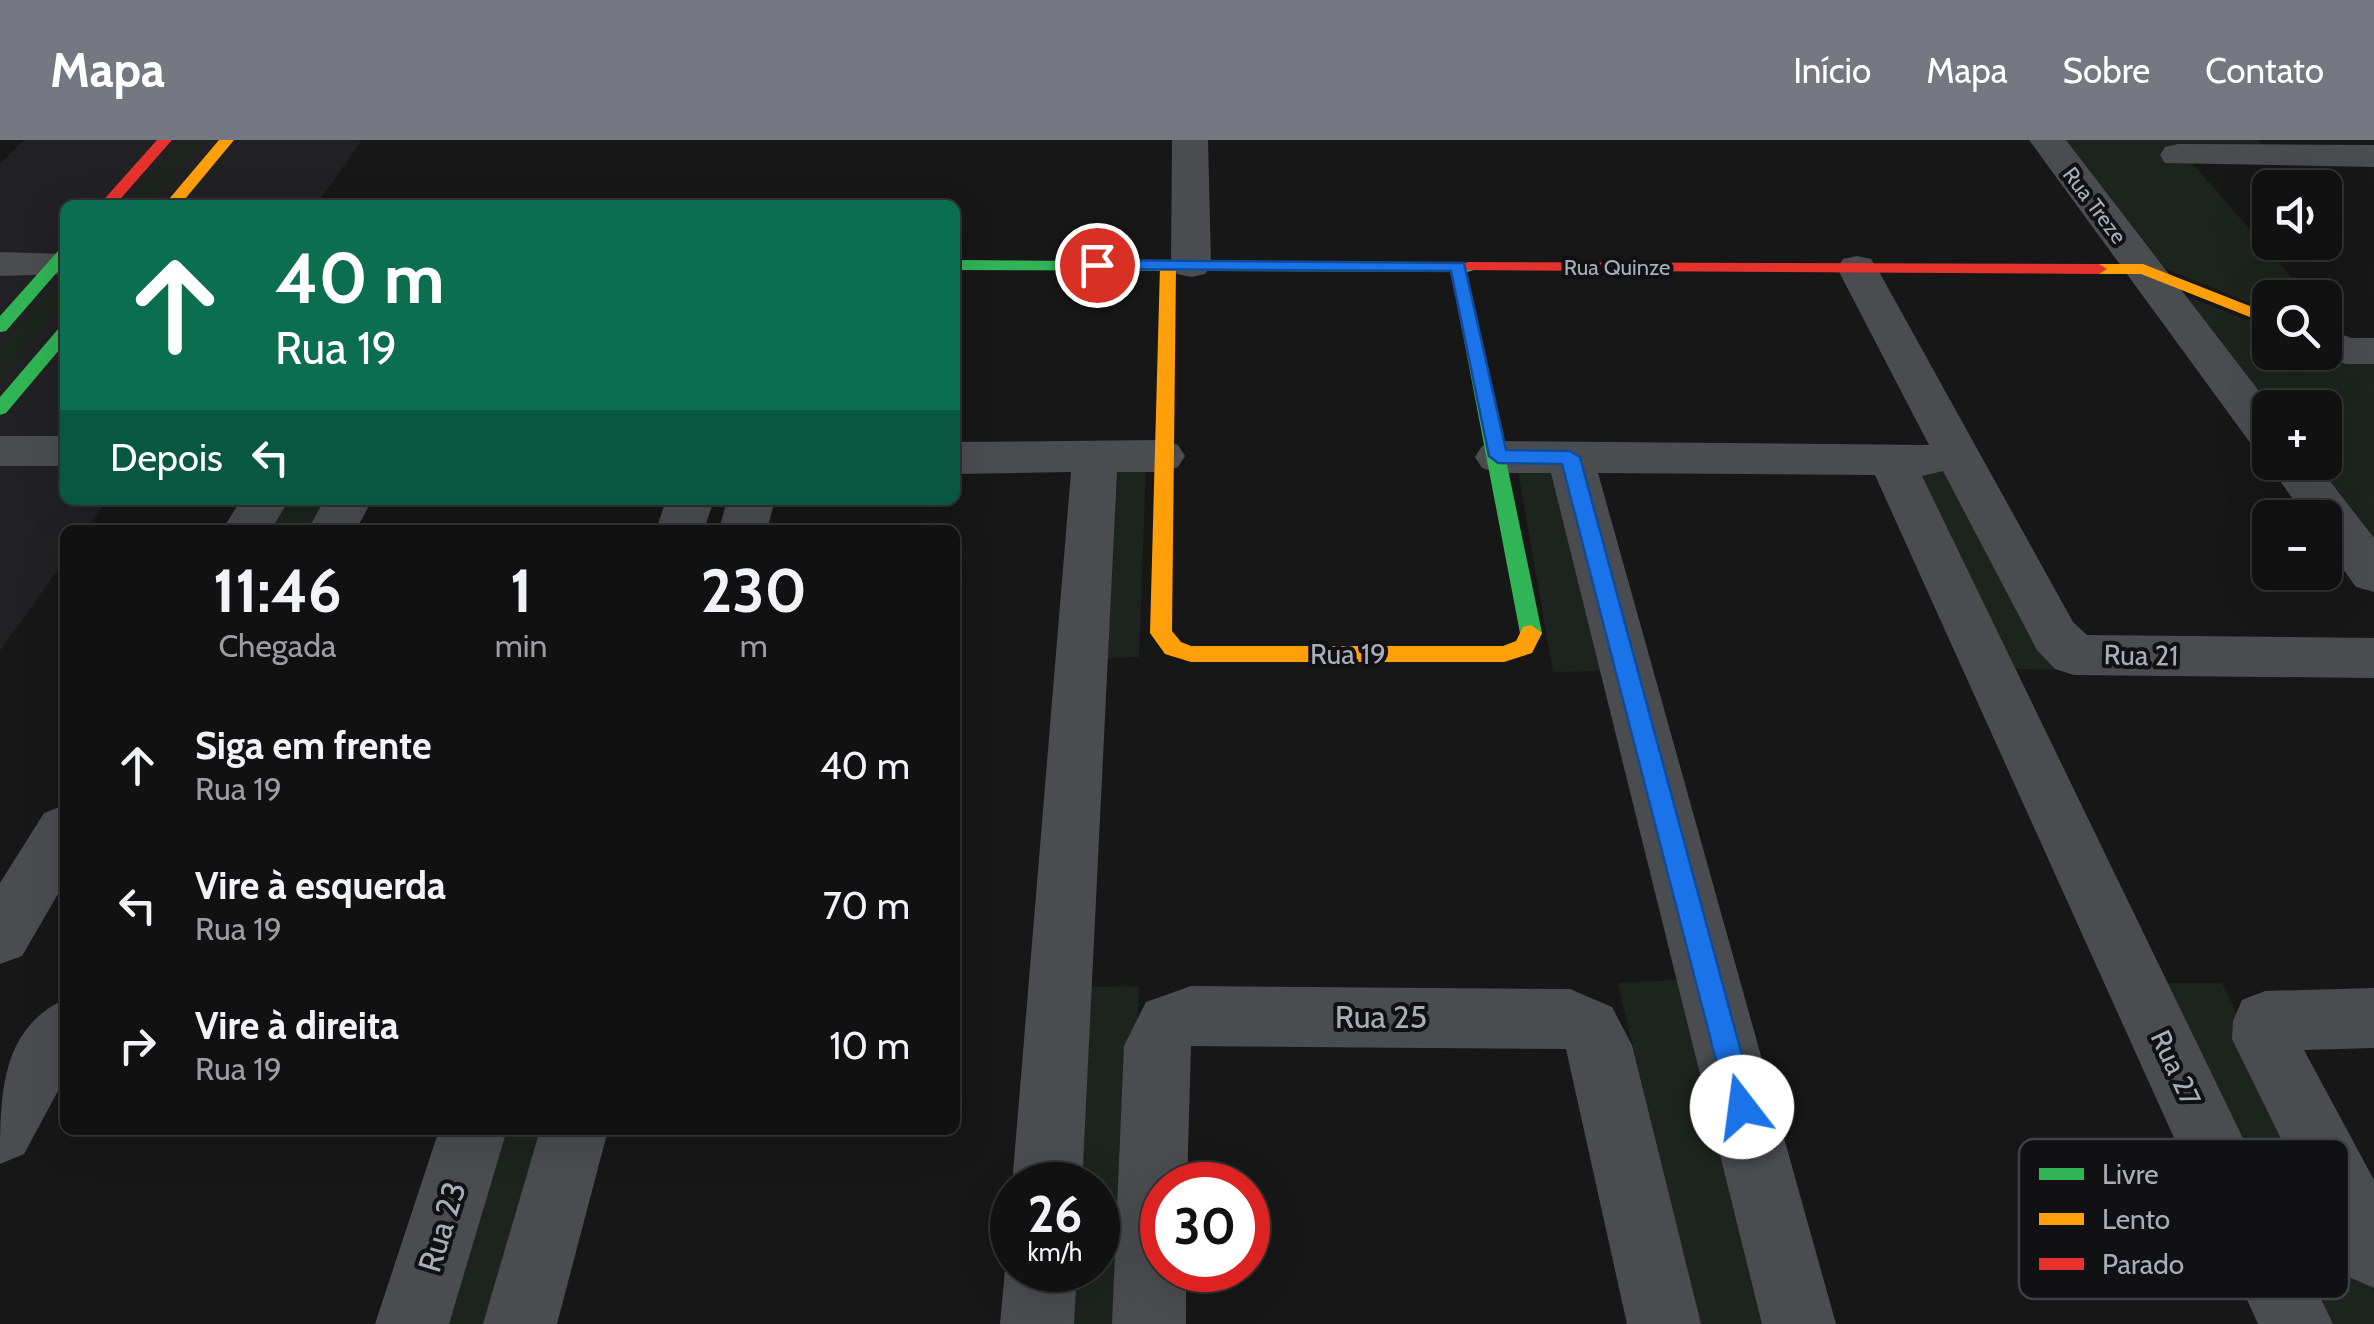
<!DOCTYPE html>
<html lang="pt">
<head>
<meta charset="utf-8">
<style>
  :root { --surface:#111; --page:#1e1f1f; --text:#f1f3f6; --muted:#9c9d9f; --line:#303131; --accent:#757880 }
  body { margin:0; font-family:Cabin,sans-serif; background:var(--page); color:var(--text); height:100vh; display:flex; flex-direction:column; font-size:38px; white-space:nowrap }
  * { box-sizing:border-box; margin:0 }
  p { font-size:32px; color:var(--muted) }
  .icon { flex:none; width:55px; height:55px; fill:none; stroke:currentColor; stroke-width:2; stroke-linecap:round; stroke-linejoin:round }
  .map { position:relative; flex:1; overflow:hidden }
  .side { position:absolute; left:60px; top:385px; width:900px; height:610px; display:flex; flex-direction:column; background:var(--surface); border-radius:15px; box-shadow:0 10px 40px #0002,0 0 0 2px var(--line) }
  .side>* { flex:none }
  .top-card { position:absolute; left:60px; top:60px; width:900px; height:305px; border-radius:15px; box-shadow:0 10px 40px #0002,0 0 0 2px var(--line); background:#0b6e4f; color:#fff; overflow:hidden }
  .buttons { position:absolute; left:2252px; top:30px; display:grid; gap:20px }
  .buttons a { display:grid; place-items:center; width:90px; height:90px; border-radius:15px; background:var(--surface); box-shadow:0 10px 40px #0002,0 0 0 2px var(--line); font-size:50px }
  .speed { position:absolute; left:990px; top:1022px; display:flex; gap:20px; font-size:50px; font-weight:700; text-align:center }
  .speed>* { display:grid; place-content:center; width:130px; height:130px; border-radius:50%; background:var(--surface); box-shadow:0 10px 40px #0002,0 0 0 2px var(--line); line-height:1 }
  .speed small { font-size:25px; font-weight:400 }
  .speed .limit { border:15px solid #d22; background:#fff; color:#111 }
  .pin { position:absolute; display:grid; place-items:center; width:85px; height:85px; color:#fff; margin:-42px; border:5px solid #fff; border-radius:50%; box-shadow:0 2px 10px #0007 }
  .me { position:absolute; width:110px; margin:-55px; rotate:345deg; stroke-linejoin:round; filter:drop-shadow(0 0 8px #0008) }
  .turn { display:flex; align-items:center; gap:35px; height:210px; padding:0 50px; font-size:45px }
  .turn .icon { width:130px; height:130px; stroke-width:2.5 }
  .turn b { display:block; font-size:70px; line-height:85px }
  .then { display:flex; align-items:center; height:95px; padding:0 50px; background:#0003; gap:20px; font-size:38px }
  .eta { display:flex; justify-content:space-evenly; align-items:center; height:170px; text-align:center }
  .eta b { font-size:60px; font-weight:700; line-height:70px }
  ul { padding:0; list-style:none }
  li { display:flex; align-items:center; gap:30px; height:140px; padding:0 50px }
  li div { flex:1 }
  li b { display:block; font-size:38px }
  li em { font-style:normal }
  header { display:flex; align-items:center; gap:60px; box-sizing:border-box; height:140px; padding:0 50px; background:var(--accent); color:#fff }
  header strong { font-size:48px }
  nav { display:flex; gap:55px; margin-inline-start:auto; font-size:35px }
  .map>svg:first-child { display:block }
</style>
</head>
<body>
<header>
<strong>Mapa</strong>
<nav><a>Início</a><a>Mapa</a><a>Sobre</a><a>Contato</a></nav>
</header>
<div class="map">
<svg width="2374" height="1184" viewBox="0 0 2374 1184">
  <rect width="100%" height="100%" fill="#171717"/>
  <!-- built -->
  <path fill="#212123" d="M 24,0 L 362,0 L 316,65 L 65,65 L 65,360 L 107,360 L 86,390 L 65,390 L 65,420 L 0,511 L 0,24 Z"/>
  <!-- green -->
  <path fill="#1d241e" d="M 181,0 L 204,0 L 148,65 L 124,65 Z
    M 2066,0 L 2258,0 L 2278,21 L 2192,23 L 2309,157 L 2270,158 L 2270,171 L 2166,129 Z
    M 65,133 L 65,163 L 0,239 L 0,207 Z
    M 2184,155 L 2270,189 L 2270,212 L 2325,212 L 2374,224 L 2374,402 L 2313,323 L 2325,322 L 2325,268 L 2271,267 Z
    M 1146,326 L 1139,517 L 1099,518 L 1109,327 Z
    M 1950,328 L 2055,530 L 2008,529 L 1909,330 Z
    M 1557,329 L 1600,531 L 1553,532 L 1518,331 Z
    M 286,360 L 327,360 L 310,390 L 269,390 Z
    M 1677,840 L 1765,1184 L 1698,1184 L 1618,843 Z
    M 2162,843 L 2222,843 L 2374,1151 L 2374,1184 L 2320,1184 Z
    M 1139,846 L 1124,1184 L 1062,1184 L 1065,1130 L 1098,1130 L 1098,1045 L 1070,1045 L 1083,847 Z
    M 507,990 L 565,990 L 509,1184 L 447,1184 Z"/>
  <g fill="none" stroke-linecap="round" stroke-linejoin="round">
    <!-- street -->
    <path fill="#4b4c50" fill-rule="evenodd" d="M 1172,0 L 1208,0 L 1211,125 L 1205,134 L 1191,137 L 1177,134 L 1171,125 Z
      M 2029,0 L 2066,0 L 2272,268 L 2270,312 L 2254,308 Z
      M 2178,4 L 2374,5 L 2374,27 L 2165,23 L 2160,15 L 2165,7 Z
      M 0,112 L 65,114 L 65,134 L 0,136 Z
      M 1857,116 L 1871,119 L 1877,128 L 2073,482 L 2087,495 L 2374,498 L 2374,538 L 2074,535 L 2055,529 L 2037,510 L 1943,331 L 1922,336 L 2333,1184 L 2258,1184 L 1875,335 L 1598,333 L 1836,1184 L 1762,1184 L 1551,333 L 1498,333 L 1482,328 L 1475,317 L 1482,306 L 1498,301 L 1929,305 L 1837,128 L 1843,119 Z
      M 2325,189 L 2352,198 L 2374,198 L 2374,224 L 2346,224 L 2313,212 L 2325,212 Z
      M 0,296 L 65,296 L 65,326 L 0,326 Z
      M 1162,300 L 1178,305 L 1185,316 L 1178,327 L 1162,332 L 1117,332 L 1082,1045 L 1012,1045 L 1071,332 L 955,334 L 955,302 Z
      M 2270,317 L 2270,322 L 2315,322 L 2374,398 L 2374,452 L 2356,447 L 2325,404 L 2325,378 L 2306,378 L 2267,322 Z
      M 241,360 L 289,360 L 271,390 L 222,390 Z
      M 324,360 L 372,360 L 356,390 L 308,390 Z
      M 666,360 L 714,360 L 704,390 L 656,390 Z
      M 727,360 L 775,360 L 767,390 L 719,390 Z
      M 65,665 L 65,742 L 22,816 L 0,824 L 0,743 L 44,673 Z
      M 1191,846 L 1570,849 L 1612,867 L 1632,905 L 1701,1184 L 1627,1184 L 1566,909 L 1191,906 L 1187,1045 L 1162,1045 L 1162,1130 L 1186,1130 L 1186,1184 L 1112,1184 L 1124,906 L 1146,862 Z
      M 2374,848 L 2374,908 L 2304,910 L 2374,1040 L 2374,1148 L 2349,1137 L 2232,899 L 2233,881 L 2242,860 L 2265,851 Z
      M 65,859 L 65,938 L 24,1014 L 0,1024 C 0,956 0,889 65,859 Z
      M 439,990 L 507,990 L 449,1184 L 375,1184 Z
      M 540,990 L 608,990 L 557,1184 L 483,1184 Z
      M 1012,1112 L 1012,1130 L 1077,1130 L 1074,1184 L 1000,1184 L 1005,1130 Z"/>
    <!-- fast -->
    <path fill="#30b455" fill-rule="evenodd" d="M 65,108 L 65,123 L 6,191 L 0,192 L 0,176 L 59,110 Z
      M 955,120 L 1474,124 L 1474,130 L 1467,132 L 1542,493 L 1539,499 L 1531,501 L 1520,493 L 1451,132 L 955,130 Z
      M 65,187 L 65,203 L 6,273 L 0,275 L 0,257 L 59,188 Z"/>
    <!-- slow -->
    <path fill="#ff9f0a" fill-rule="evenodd" d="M 219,0 L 234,0 L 180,65 L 164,65 Z
      M 1168,121 L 1176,126 L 1172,491 L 1181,502 L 1191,506 L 1503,506 L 1516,501 L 1523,487 L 1531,485 L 1542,493 L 1532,513 L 1504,522 L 1191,522 L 1165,514 L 1150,493 L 1160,126 Z
      M 2143,124 L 2270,174 L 2270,185 L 2141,134 L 2099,134 L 2091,129 L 2099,124 Z"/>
    <!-- jam -->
    <path fill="#e5322d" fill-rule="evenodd" d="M 157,0 L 172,0 L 115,65 L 99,65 Z
      M 1468,122 L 2099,124 L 2107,129 L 2099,134 L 1462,130 L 1462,124 Z"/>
  </g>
  <!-- route -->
  <path fill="#1a73e8" stroke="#114b97" stroke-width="2.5" d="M 1097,120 L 1464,123 L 1506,310 L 1570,311 L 1580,317 L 1756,967 L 1752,976 L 1742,980 L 1732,976 L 1728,967 L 1562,324 L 1498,323 L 1489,316 L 1451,131 L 1091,129 L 1091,122 Z"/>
  <g text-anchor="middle" stroke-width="8" stroke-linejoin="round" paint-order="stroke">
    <!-- far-street labels -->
    <g font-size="22" fill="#a8adb8" stroke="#111113">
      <text transform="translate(2095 65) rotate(53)" y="8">Rua Treze</text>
      <text x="1617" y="135">Rua Quinze</text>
    </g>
    <!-- street labels -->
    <g font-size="28" fill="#a8adb8" stroke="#111113">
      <text x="1348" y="524">Rua 19</text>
      <text transform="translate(2141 515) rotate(1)" y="10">Rua 21</text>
      <text transform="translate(2176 928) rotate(65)" y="10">Rua 27</text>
    </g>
    <!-- near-street labels -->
    <g font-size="32" fill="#a8adb8" stroke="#111113">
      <text x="1381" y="888">Rua 25</text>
      <text transform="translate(442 1087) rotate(-73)" y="11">Rua 23</text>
    </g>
  </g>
  <!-- legend -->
  <rect x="2019" y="999" width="330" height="160" rx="15" fill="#111113" stroke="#3e4045" stroke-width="2.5"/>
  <rect x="2039" y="1028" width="45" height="12" fill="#30b455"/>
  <rect x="2039" y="1073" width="45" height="12" fill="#ff9f0a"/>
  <rect x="2039" y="1118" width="45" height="12" fill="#e5322d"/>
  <g font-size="28" fill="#a8adb8">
    <text x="2102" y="1044">Livre</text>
    <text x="2102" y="1089">Lento</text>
    <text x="2102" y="1134">Parado</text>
  </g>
</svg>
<div class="buttons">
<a><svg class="icon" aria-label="sound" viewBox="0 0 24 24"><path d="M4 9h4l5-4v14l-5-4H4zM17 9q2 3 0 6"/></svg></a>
<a><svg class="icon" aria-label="search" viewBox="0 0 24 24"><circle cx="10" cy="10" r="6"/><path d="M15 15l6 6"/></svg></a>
<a>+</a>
<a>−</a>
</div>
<div class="speed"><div>26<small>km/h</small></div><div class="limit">30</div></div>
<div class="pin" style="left:1097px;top:125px;background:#d93025"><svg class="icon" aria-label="arrive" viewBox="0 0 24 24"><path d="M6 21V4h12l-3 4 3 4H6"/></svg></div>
<svg class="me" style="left:1742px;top:967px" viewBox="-20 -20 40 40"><circle r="19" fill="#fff"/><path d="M0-13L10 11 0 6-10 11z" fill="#1a73e8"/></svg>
<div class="top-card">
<div class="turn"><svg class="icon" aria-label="ahead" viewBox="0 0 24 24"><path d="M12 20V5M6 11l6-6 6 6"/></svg><div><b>40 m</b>Rua 19</div></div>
<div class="then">Depois<svg class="icon" aria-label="left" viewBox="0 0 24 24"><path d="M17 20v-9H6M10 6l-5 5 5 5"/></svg></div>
</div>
<section class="side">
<div class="eta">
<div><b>11:46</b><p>Chegada</p></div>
<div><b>1</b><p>min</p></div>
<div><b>230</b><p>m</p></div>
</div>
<ul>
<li><svg class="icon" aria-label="ahead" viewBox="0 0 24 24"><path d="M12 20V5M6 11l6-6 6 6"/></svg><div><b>Siga em frente</b><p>Rua 19</p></div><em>40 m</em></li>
<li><svg class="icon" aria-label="left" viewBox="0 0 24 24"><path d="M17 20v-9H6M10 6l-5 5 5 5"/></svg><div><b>Vire à esquerda</b><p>Rua 19</p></div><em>70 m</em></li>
<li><svg class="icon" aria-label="right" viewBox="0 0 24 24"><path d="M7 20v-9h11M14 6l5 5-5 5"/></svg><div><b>Vire à direita</b><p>Rua 19</p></div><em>10 m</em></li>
</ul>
</section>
</div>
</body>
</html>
